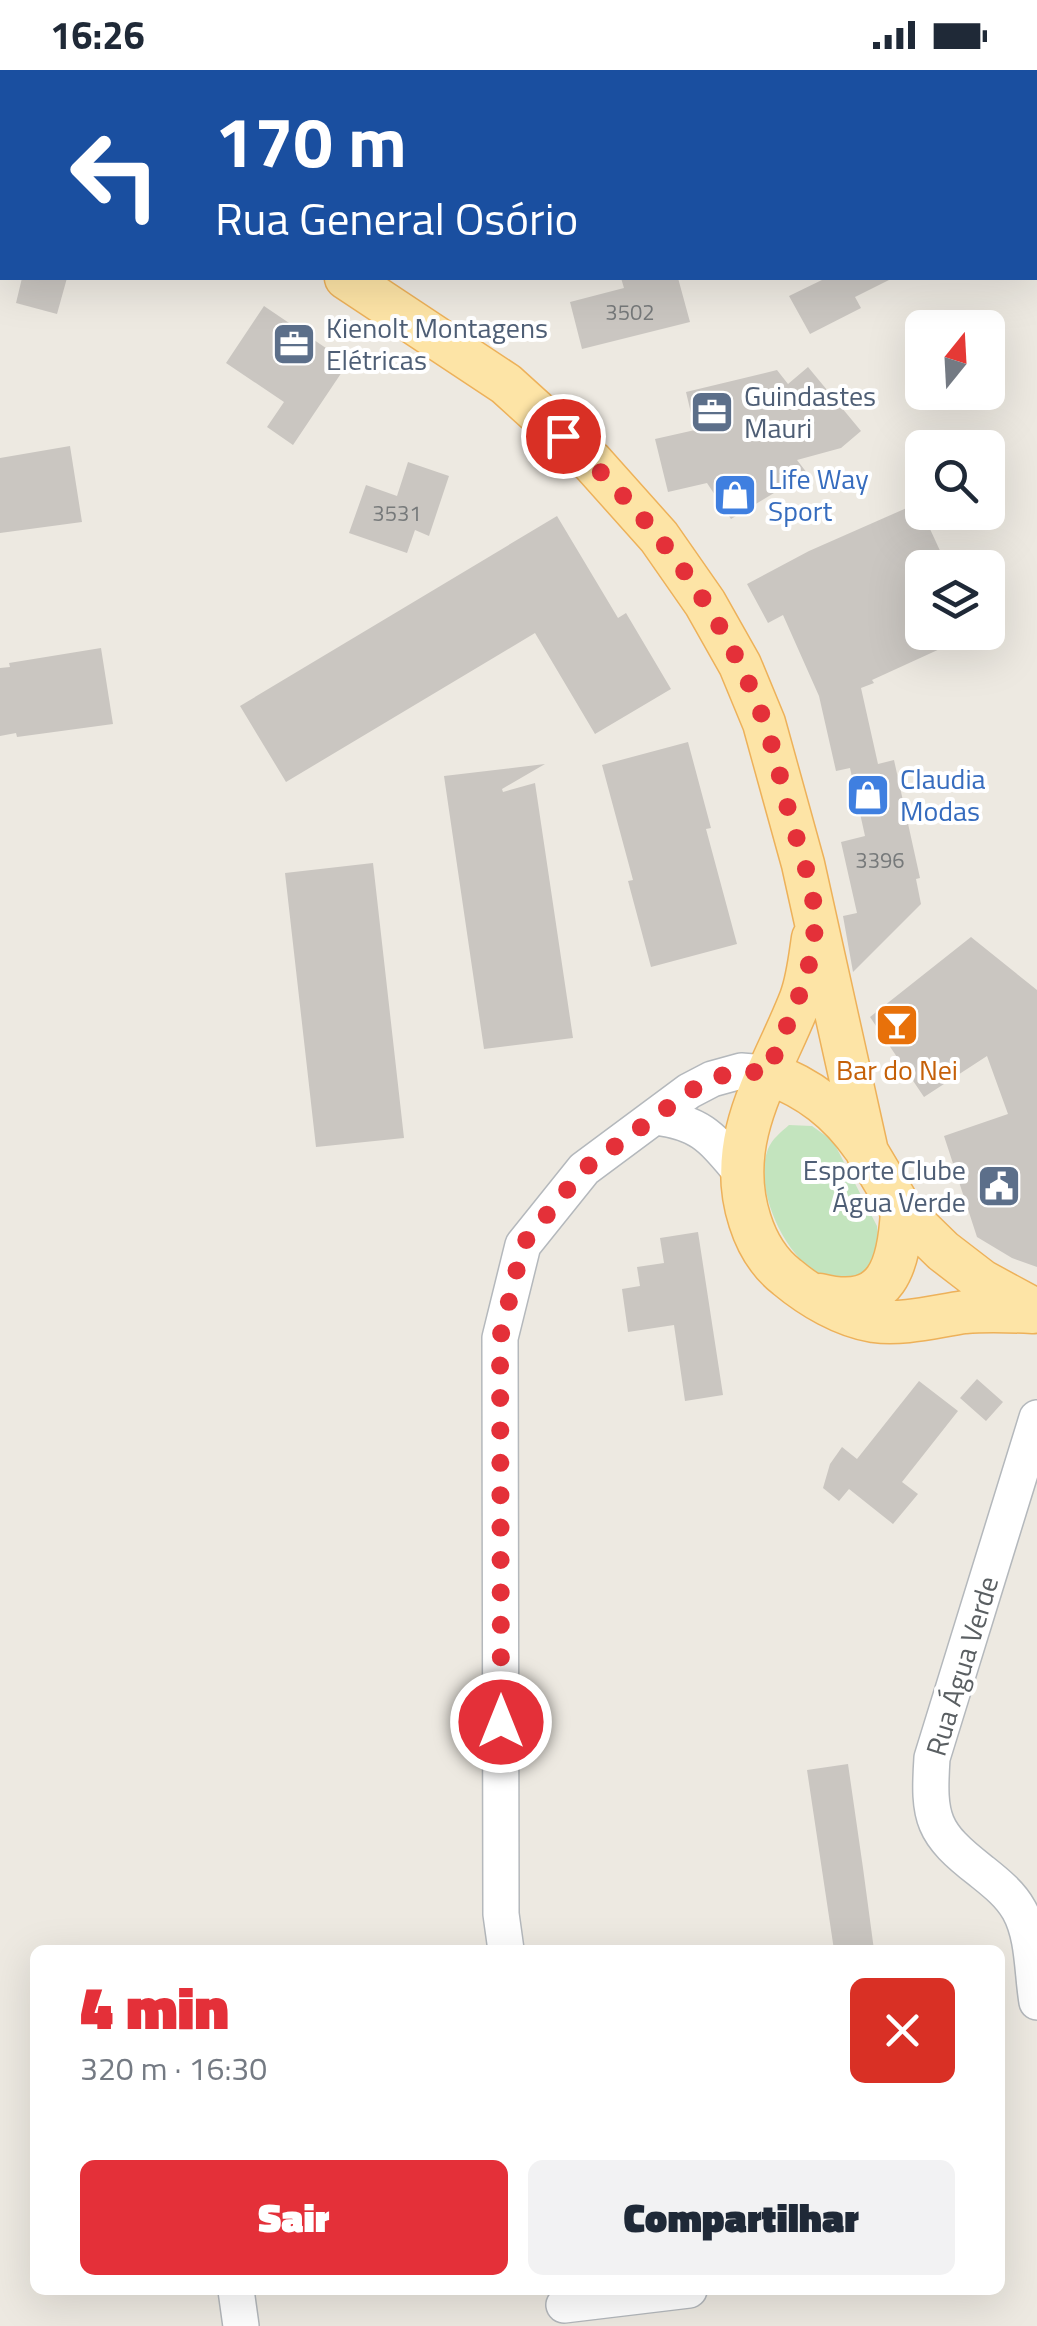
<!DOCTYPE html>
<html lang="pt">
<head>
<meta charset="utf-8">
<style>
  :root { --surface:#fff; --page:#f2f2f3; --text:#1f2937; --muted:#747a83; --accent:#e43039 }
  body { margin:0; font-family:"Titillium Web",sans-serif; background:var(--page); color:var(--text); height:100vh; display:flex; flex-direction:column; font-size:38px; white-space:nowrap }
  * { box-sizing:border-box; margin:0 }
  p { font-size:32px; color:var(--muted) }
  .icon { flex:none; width:55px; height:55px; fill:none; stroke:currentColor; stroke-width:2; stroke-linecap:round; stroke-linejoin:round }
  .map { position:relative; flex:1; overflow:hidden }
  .details { position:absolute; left:30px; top:1875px; width:975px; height:350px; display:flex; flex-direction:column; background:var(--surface); border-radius:15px; box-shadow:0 10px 40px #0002 }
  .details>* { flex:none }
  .banner { position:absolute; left:0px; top:0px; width:1038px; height:210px; box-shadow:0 10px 40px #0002; background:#1a4fa0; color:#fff; overflow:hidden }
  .needle { width:65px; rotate:18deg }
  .fabs { position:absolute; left:905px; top:240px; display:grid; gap:20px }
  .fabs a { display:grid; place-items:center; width:100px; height:100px; border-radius:15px; background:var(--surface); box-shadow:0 10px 40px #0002; font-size:50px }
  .pin { position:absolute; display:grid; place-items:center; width:85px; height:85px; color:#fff; margin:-42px; border:5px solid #fff; border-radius:50%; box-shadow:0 2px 10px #0007 }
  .me { position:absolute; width:110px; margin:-55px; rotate:0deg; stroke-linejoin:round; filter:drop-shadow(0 0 8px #0008) }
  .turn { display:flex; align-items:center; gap:35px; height:210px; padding:0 50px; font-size:45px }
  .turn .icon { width:130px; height:130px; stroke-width:2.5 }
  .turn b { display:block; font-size:70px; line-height:85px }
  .round { display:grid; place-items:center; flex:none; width:105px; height:105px; border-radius:15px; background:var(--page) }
  .head { display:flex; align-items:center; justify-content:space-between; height:170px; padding:0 50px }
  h1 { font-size:60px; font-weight:800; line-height:75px; color:var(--accent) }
  .action { display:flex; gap:20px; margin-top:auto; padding:20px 50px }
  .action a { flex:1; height:115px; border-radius:15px; background:var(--accent); color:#fff; font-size:40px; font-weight:800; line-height:115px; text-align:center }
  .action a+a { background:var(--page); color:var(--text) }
  .status { display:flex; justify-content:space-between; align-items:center; height:70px; padding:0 50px; background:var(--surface); direction:ltr }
  .status svg { height:28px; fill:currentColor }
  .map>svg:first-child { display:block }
</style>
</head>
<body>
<div class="status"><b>16:26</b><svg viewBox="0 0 49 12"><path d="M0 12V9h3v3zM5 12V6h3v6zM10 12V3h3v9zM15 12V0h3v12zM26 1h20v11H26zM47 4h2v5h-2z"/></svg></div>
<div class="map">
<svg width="1037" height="2256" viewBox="0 0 1037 2256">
  <rect width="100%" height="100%" fill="#ede9e1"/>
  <!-- green -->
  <path fill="#c3e4be" d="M 789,1055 L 812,1056 L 833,1071 L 877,1156 L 879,1176 L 864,1205 C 857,1208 849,1211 841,1211 C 792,1208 751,1121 768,1079 C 772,1069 781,1062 789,1055 Z"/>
  <!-- building -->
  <path fill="#cac6c1" d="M 22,208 L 67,208 L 57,244 L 16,233 Z
    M 621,208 L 678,208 L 690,252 L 582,279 L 570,232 L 624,218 Z
    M 826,208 L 893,208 L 855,227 L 861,238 L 810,264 L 789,226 Z
    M 264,236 L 348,293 L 293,375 L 267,357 L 284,332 L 226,293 Z
    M 808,297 L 861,361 L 841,378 L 797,390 L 807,403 L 731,449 L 707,413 L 668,422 L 655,369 L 695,360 L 686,322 L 777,300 L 788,314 Z
    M 70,376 L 82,452 L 0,463 L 0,388 Z
    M 408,392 L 449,406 L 429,466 L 415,460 L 407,483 L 349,463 L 366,415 L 397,426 Z
    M 918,433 L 948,498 L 922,498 L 922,562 L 977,562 L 872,610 L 874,613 L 861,618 L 878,694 L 894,690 L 920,808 L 916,809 L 921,834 L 853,902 L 843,846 L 857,843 L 841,772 L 865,766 L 850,698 L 836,701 L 819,626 L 783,545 L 768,553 L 747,514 L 809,481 Z
    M 557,446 L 618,548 L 626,543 L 671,619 L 595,664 L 535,563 L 286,712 L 240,636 Z
    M 101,578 L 113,654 L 17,667 L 16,663 L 0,666 L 0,598 L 10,597 L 9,593 Z
    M 688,672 L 711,758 L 706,759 L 737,874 L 651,897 L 628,811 L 633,810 L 602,695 Z
    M 545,694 L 502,719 L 503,722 L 535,713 L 573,968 L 484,979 L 444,706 Z
    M 373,793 L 404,1068 L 316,1077 L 285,803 Z
    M 971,867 L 1037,920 L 1037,1197 L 1012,1188 L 977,1167 L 944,1066 L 1008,1044 L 987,986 L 924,1027 L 870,947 Z
    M 698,1162 L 723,1325 L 685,1331 L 674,1255 L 628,1262 L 622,1219 L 640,1216 L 637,1197 L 664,1193 L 660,1168 Z
    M 977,1309 L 1003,1332 L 986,1351 L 960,1328 Z
    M 919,1311 L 958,1341 L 902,1412 L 918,1424 L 893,1454 L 849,1419 L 839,1431 L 823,1418 L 830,1394 L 842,1377 L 857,1389 Z
    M 848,1694 L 863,1798 L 874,1880 L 834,1880 L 807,1700 Z"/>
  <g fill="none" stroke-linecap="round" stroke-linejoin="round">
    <!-- minor casing -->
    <g stroke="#b4b8bc" stroke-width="38">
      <path id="minor" d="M 500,2 L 503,0
        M 655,1047 C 701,1053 711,1067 740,1101
        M 1037,1348 L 932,1688 C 928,1749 932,1763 981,1801 C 996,1813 1010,1824 1019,1840 C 1034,1867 1032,1903 1037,1932
        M 506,1880 L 501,1844 L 500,1268 L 523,1175 L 584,1099 L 689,1021 L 712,1009 L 741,1001 L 768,1003
        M 236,2220 L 241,2256
        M 564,2235 L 689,2220"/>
    </g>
    <!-- major casing -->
    <g stroke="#edb15a" stroke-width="45">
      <path id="major" d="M 38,0 L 41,2
        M 346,208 L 506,314 L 592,392 L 659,467 L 705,533 L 740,595 L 764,653 L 803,794 L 867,1082 L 902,1141 L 943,1181 L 982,1211 L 1037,1241
        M 813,868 C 810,888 808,909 801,928 C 772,1003 723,1068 750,1151 C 757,1173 769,1193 787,1207 C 811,1227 843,1246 874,1251 C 904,1255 936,1246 965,1242 C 988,1240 1011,1241 1033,1242
        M 768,1003 C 809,1018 839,1041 864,1077
        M 820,1225 C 888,1242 899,1195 902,1141"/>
    </g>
    <!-- minor -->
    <use href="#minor" stroke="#fff" stroke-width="35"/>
    <!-- major -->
    <use href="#major" stroke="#fde4a6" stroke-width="42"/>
  </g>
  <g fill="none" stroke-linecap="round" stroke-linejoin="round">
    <!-- route -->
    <path stroke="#e43039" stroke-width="18" stroke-dasharray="0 32.4" d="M 501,1652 L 500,1268 L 523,1174 L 584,1099 L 689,1022 L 712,1008 L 742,1001 L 768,1003 C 786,952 814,907 815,851 C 815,820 799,777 790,747 C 782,715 775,682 764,651 C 724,541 649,444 563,366"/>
  </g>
  <!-- icons -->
  <defs>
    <g id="office-square" transform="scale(2.25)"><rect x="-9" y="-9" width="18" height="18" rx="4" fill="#5c6f8a" stroke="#fff"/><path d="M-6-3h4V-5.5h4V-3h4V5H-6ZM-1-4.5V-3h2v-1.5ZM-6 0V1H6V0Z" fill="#fff"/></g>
    <g id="shop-square" transform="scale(2.25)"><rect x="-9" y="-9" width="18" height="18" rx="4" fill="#3f7fe0" stroke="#fff"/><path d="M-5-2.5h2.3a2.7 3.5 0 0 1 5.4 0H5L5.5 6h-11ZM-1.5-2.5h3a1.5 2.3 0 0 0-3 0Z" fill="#fff"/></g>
    <g id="bar-square" transform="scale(2.25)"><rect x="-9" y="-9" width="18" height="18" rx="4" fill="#e8710a" stroke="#fff"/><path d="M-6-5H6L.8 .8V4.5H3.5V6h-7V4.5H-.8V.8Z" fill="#fff"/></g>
    <g id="civic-square" transform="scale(2.25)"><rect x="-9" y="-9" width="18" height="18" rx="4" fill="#5c6f8a" stroke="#fff"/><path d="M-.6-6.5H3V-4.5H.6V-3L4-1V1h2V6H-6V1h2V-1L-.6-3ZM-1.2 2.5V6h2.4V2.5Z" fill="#fff"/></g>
  </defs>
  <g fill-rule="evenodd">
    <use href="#office-square" x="294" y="274"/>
    <use href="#office-square" x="712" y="342"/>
    <use href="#shop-square" x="735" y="425"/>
    <use href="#shop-square" x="868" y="725"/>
    <use href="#bar-square" x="897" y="955"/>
    <use href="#civic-square" x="999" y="1116"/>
  </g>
  <g text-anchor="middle" stroke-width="8" stroke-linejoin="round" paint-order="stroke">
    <!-- number labels -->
    <g font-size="22" fill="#76797a">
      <text x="630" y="250">3502</text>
      <text x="397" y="451">3531</text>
      <text x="880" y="798">3396</text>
    </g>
    <!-- service labels -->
    <g font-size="28" fill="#4e5e75" stroke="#fff" text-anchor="start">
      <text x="326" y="268">Kienolt Montagens<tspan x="326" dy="32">Elétricas</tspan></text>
      <text x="744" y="336">Guindastes<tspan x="744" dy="32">Mauri</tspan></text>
      <text x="966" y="1110" text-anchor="end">Esporte Clube<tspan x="966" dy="32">Água Verde</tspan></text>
    </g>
    <!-- shop labels -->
    <g font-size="28" fill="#366cbe" stroke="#fff" text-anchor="start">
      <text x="768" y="419">Life Way<tspan x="768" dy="32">Sport</tspan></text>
      <text x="900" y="719">Claudia<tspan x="900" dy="32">Modas</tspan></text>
    </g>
    <!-- food labels -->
    <g font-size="28" fill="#c56008" stroke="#fff">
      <text x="897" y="1010">Bar do Nei</text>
    </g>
    <!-- street labels -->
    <g font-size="28" fill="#5a5f62" stroke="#fff">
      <text transform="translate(962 1596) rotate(-73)" y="10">Rua Água Verde</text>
    </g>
  </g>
</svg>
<div class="fabs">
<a><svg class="needle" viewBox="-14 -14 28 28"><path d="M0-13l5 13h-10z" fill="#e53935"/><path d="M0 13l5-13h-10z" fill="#747a83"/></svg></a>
<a><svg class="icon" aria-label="search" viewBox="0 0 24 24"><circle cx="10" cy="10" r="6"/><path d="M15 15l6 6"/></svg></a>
<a><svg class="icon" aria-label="layers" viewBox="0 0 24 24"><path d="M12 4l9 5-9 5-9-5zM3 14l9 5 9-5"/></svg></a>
</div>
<div class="pin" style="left:563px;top:366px;background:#d93025"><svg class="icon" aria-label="arrive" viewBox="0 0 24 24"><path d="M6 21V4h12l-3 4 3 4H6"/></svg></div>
<svg class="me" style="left:501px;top:1652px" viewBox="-20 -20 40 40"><circle r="17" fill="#e43039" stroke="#fff" stroke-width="3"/><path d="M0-11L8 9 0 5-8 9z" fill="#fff"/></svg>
<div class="banner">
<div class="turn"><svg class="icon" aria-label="left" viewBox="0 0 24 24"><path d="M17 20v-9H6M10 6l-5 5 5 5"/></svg><div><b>170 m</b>Rua General Osório</div></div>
</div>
<section class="details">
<div class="head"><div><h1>4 min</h1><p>320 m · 16:30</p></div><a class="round" style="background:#d93025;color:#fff"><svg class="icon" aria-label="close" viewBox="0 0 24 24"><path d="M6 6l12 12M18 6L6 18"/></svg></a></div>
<div class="action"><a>Sair</a><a>Compartilhar</a></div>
</section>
</div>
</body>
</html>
